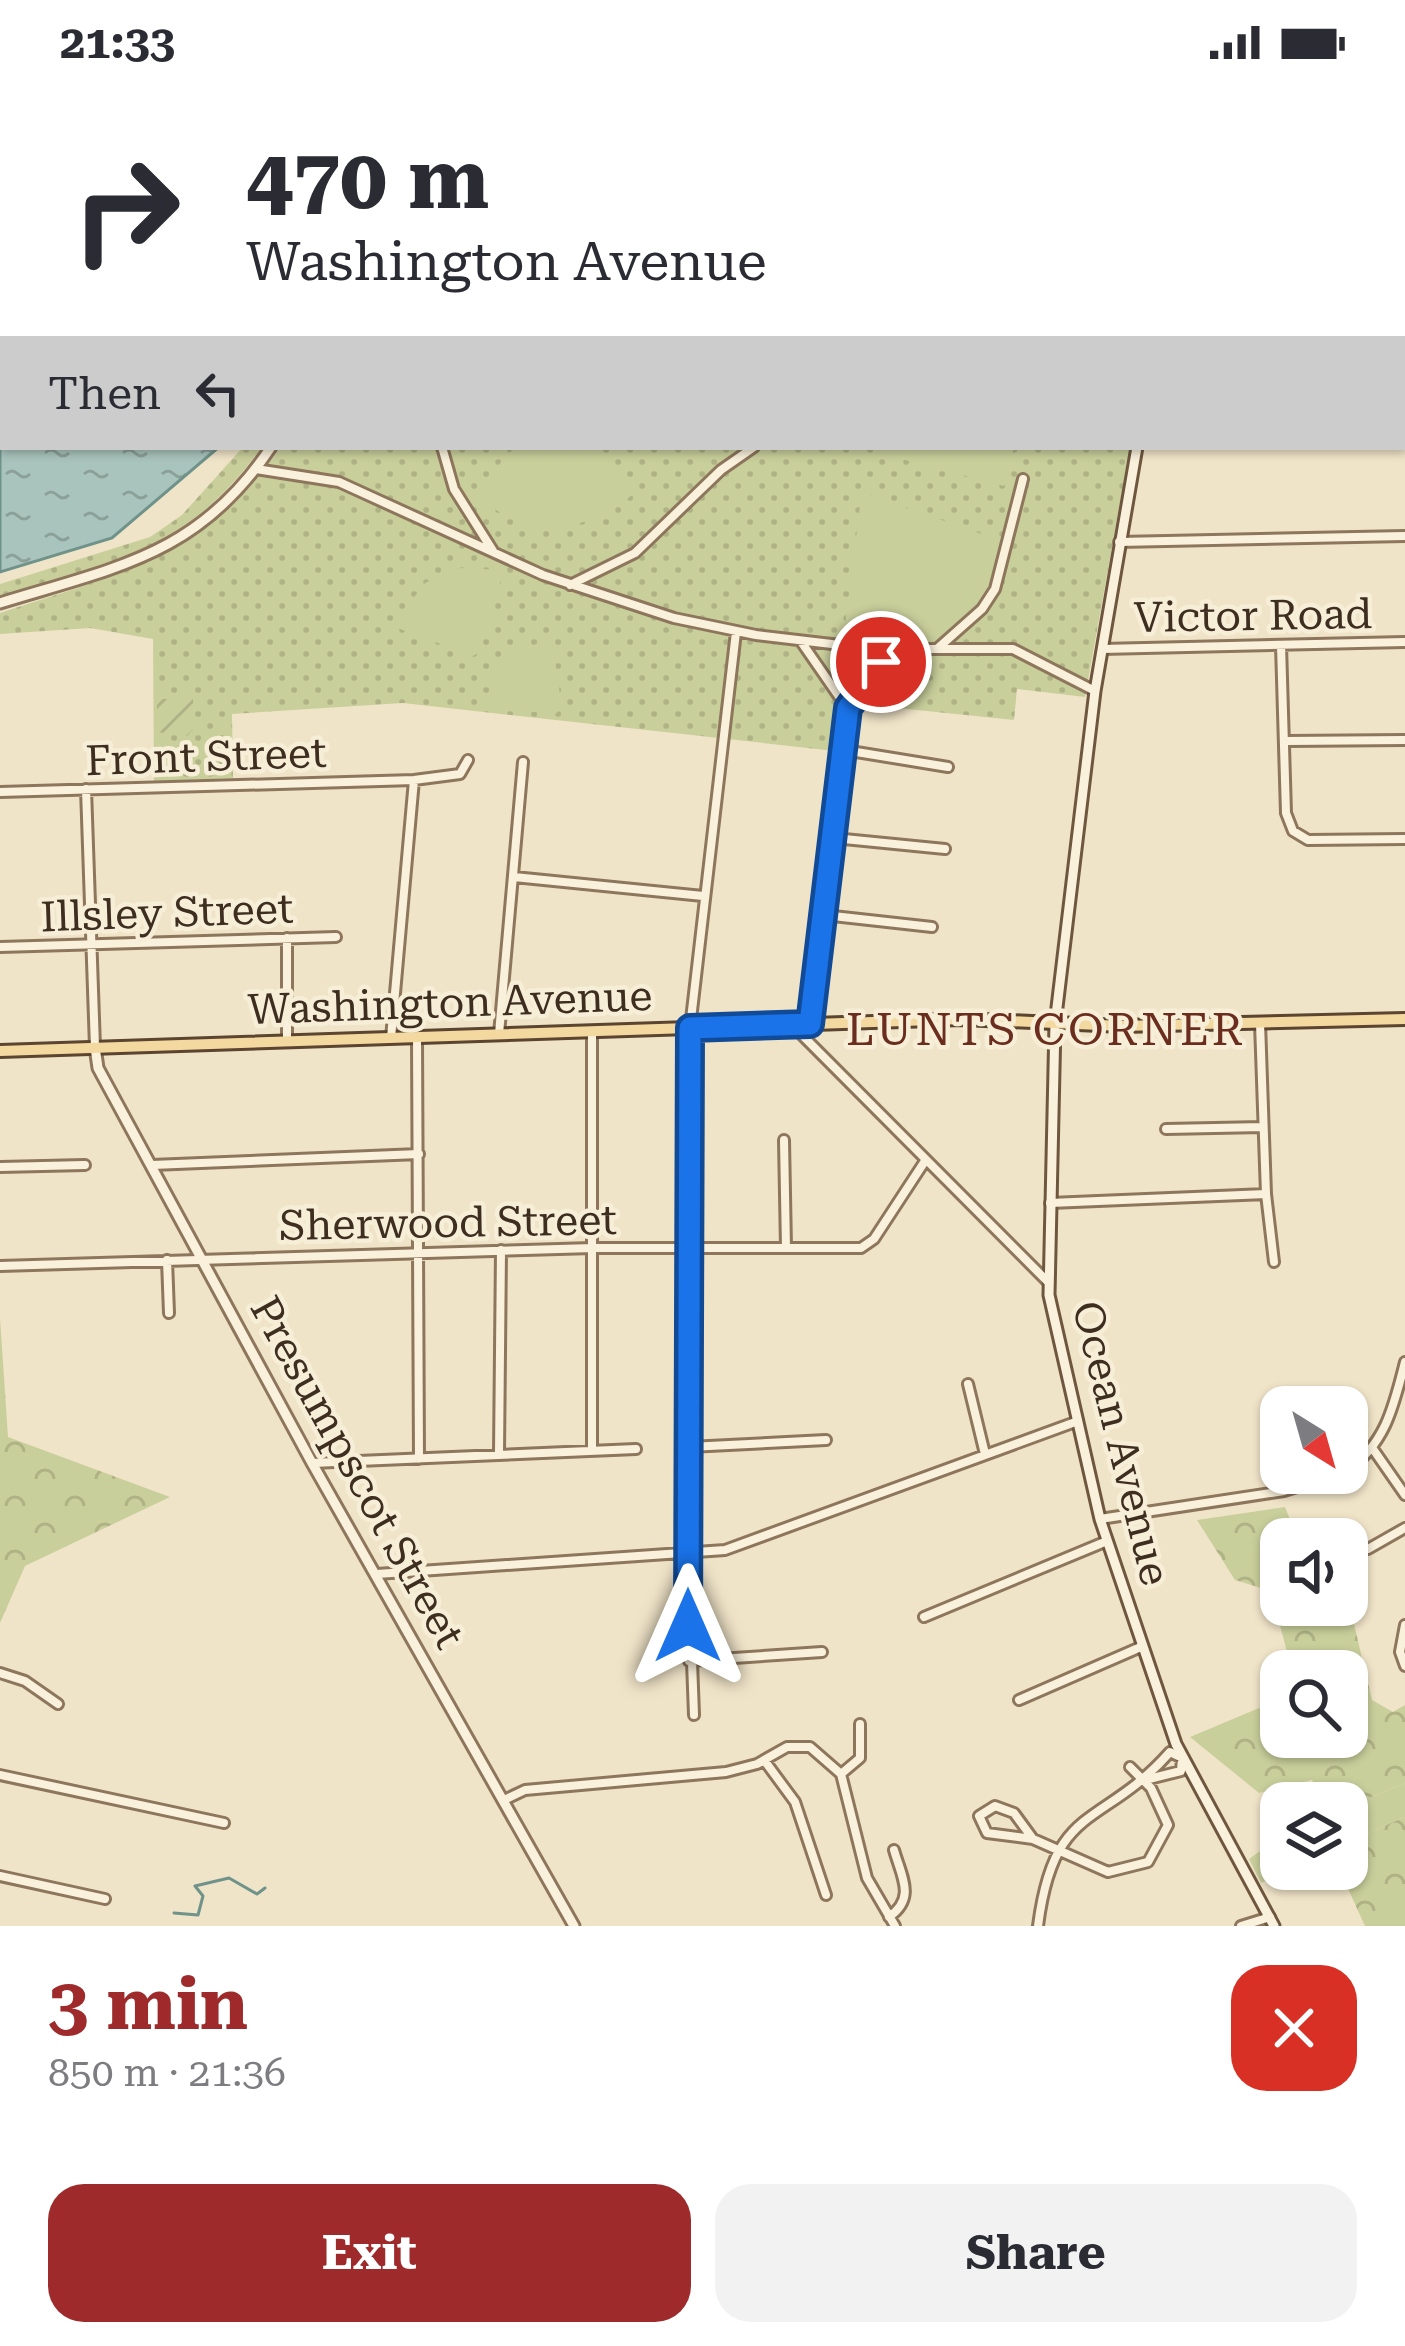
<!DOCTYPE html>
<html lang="en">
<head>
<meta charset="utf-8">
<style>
  :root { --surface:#fff; --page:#f2f2f3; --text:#2b2b33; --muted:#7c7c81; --accent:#9e2a2b }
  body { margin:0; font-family:"Roboto Serif",serif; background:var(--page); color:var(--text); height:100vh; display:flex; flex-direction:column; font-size:45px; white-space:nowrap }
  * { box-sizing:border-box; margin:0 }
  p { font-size:39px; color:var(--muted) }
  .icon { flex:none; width:66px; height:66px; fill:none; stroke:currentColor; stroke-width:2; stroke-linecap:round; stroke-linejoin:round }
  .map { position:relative; height:1842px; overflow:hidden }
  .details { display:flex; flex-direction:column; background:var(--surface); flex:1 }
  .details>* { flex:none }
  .top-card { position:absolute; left:0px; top:0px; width:1407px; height:366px; box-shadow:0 3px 9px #0004; background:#fff; color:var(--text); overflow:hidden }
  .needle { width:78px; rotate:143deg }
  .buttons { position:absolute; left:1260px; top:1302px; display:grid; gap:24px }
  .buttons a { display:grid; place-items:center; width:108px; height:108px; border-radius:24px; background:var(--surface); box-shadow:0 3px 9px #0004; font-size:60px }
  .pin { position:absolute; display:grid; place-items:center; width:102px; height:102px; color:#fff; margin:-51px; border:6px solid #fff; border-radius:50%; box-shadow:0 3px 12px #0007 }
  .me { position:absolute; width:132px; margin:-66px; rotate:0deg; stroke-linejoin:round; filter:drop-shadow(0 0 9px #0008) }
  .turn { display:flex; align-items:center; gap:42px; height:252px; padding:0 48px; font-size:54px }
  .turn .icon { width:156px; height:156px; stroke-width:2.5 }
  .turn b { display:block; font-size:84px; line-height:102px }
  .then { display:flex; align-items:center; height:114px; padding:0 48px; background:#0003; gap:24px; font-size:45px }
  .round { display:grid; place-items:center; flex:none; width:126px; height:126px; border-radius:36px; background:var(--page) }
  .headline { display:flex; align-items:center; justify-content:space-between; height:204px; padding:0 48px }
  h1 { font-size:72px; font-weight:700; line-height:90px; color:var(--accent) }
  .cta { display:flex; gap:24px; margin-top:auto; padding:24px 48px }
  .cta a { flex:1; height:138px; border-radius:36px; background:var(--accent); color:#fff; font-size:48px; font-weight:700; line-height:138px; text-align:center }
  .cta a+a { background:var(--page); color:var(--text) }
  .status { display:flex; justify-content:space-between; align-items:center; height:84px; padding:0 60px; background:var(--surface); direction:ltr }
  .status svg { height:33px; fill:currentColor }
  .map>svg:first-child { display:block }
</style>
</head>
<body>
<div class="status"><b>21:33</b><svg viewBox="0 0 49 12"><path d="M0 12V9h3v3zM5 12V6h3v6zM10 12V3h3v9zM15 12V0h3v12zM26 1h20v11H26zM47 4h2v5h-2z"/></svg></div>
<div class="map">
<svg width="1405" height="1842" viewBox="0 0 1405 1842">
  <defs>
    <pattern id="grass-tufts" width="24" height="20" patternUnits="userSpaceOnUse" patternTransform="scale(3)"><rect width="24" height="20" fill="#c9cf9b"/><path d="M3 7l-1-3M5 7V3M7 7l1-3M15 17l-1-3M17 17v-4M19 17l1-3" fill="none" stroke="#aeb285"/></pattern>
    <pattern id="forest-crowns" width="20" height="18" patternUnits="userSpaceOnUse" patternTransform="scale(3)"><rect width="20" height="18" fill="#c9cf9b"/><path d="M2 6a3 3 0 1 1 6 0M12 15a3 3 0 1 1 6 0" fill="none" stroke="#aeb285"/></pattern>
    <pattern id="park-dots" width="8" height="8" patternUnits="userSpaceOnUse" patternTransform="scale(3)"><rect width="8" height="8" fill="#c9cf9b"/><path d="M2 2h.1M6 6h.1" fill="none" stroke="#aeb285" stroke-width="1.8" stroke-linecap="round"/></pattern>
    <pattern id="garden-furrows" width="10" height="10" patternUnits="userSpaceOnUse" patternTransform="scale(3)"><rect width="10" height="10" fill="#c9cf9b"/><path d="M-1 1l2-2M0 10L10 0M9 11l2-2" fill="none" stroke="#aeb285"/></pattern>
    <pattern id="water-ripples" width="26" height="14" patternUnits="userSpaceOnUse" patternTransform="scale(3)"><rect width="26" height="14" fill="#a9c4bc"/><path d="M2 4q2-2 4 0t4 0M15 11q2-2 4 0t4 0" fill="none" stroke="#8ba098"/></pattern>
  </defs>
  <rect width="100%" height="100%" fill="#f0e4c8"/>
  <!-- grass -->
  <path fill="url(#grass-tufts)" d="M 1405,1699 L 1405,1733 L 1347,1758 L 1347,1723 Z
    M 1281,1752 L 1281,1785 L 1290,1785 L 1261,1799 L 1249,1775 Z"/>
  <!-- forest -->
  <path fill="url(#forest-crowns)" d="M 0,1234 L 8,1353 L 170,1413 L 25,1482 L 0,1539 Z
    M 1285,1423 L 1298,1455 L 1281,1455 L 1281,1521 L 1347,1521 L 1347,1479 L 1365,1485 L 1354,1540 L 1372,1616 L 1393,1628 L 1405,1621 L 1405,1699 L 1347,1723 L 1322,1719 L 1312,1696 L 1259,1709 L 1190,1653 L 1271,1619 L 1271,1594 L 1281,1591 L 1281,1653 L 1347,1653 L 1347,1587 L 1292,1587 L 1277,1530 L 1261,1504 L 1235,1496 L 1197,1436 Z
    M 1405,1733 L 1405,1842 L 1365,1842 L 1339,1785 L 1347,1785 L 1347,1758 Z"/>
  <!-- park -->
  <path fill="url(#park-dots)" d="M 243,363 L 262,363 C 185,469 117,474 0,513 L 0,500 L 150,453 L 182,431 Z
    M 280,363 L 1130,363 L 1085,613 L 1017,605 L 1014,636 L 839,618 L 835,667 L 403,619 L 232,630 L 233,694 L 154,697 L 153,555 L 90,544 L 0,550 L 0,529 C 117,490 209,472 280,363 Z"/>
  <!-- garden -->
  <path fill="url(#garden-furrows)" d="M 157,615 L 193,615 L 193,645 L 187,652 L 157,648 Z"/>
  <!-- pitch -->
  <path fill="#c9cf9b" d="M 515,363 L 597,363 L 639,405 C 590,450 529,458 478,412 L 481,400 Z
    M 881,363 L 1014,363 L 1004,402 L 879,369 Z
    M 867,410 L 1002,457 C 975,556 939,565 843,558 L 861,414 Z
    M 461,484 L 504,486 L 480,568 L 473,572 L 392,542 L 425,499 Z
    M 552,556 L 562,624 L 555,630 L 485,623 C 491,585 514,563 552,556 Z"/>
  <!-- water -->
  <path fill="url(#water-ripples)" stroke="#6f938a" stroke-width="3" d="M 0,0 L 791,0 L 3,3 L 3,363 L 219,363 L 112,454 L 0,488 Z"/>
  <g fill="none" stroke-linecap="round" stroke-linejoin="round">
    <!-- stream -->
    <path stroke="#6f938a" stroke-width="3" d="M 1404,291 L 1405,291
      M 174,1829 L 198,1831 L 203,1812 L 195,1802 L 229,1794 L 257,1810 L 265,1804"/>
    <!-- minor casing -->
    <g stroke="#8d765c" stroke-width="14">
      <path id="minor" d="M 971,0 L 972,3
        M 1143,0 L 1148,3
        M 442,363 L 454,405 L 493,467
        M 256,385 L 339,398 L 543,491 L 674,534 L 756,551 L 874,565 L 1013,565 L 1095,607
        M 1119,458 L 1405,452
        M 570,501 L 635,469 L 721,386 L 754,363
        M 802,559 L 847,624
        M 1281,561 L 1286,729 L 1293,747 L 1308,756 L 1405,755
        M 938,564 L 982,525 L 995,505 L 1023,395
        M 1102,565 L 1405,558
        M 1286,657 L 1405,656
        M 844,666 L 948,683
        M 86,705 L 95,963
        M 0,708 L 414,696 L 460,690 L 468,676
        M 834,754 L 945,765
        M 514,793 L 703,812
        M 824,831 L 932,843
        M 287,854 L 287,956
        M 0,863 L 336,853
        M 1260,939 L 1266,1110 L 1274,1178
        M 810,940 L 847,624 L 892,567
        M 793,942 L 1049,1199
        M 499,950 L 523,678
        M 417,953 L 419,1375
        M 391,954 L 414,696
        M 1166,1045 L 1263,1043
        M 784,1056 L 786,1164
        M 152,1081 L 419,1070
        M 0,1083 L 85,1081
        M 1050,1119 L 1266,1110
        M 167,1176 L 169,1229
        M 0,1182 L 593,1164 L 861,1164 L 874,1155 L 925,1077
        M 968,1300 L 985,1370
        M 689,1363 L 826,1356
        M 1373,1365 L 1405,1411
        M 592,1366 L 592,948
        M 499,1370 L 501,1166
        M 312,1379 L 636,1365
        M 1347,1386 C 1386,1360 1394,1321 1405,1278
        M 1100,1435 L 1284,1407 L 1342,1389
        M 1337,1441 L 1342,1455
        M 1347,1461 L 1368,1465 L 1405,1444
        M 377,1490 L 725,1466 L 1078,1337
        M 924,1533 L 1107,1457
        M 1405,1541 L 1400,1568 L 1405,1582
        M 689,1577 L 822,1568
        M 0,1589 L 25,1597 L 58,1620
        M 1019,1616 L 1143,1562
        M 694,1631 L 688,1470 L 690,944 L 736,548
        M 764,1676 L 795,1718 L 826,1811
        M 841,1690 L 860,1674 L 860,1640
        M 0,1691 L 224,1739
        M 504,1716 L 525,1706 L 726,1688 L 757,1680 L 787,1663 L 810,1663 L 841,1690 L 867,1794 L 895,1842
        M 995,1722 L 1014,1729 L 1033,1755 L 987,1749 L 979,1732 Z
        M 1033,1755 L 1108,1788 L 1148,1778 L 1168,1741 L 1151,1704 L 1130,1683
        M 0,1792 L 105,1815
        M 889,1833 C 916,1814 902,1794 894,1766
        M 1038,1842 C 1054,1717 1102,1745 1170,1668 L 1182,1674 L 1181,1687 L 1145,1696
        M 1241,1842 L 1270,1833"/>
    </g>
    <!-- tertiary casing -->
    <g stroke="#8d765c" stroke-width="15">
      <path id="tertiary" d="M 819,3 L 820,0
        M 832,3 L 833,0
        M 0,519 C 117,483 199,471 271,363
        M 95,963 L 98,984 L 312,1379 L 574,1842"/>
    </g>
    <!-- secondary casing -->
    <g stroke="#6f573f" stroke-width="15">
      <path id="secondary" d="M 1297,3 L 1299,0
        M 1137,363 L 1095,607 L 1055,940 L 1049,1211 L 1100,1435 L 1176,1660 L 1274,1842"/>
    </g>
    <!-- primary casing -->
    <g stroke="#5b4430" stroke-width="16">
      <path id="primary" d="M 0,967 L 962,935 L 1122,942 L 1405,935"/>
    </g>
    <!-- minor -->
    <use href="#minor" stroke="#faf1dc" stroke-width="8"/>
    <!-- tertiary -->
    <use href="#tertiary" stroke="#faf1dc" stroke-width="9"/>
    <!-- secondary -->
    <use href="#secondary" stroke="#faf1dc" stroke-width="9"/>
    <!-- primary -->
    <use href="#primary" stroke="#f3d9a0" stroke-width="10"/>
  </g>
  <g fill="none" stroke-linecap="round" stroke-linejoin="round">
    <!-- route casing -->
    <g stroke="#114b97" stroke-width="30">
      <path id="route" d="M 688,1542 L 690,944 L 810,940 L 848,624 L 881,578"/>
    </g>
    <!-- route -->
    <use href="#route" stroke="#1a73e8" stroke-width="21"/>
  </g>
  <g text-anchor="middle" stroke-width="9" stroke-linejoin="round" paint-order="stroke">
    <!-- street labels -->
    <g font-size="42" fill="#3d2e20" stroke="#f7eed8">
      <text transform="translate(1253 531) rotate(-1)" y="15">Victor Road</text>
      <text transform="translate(206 672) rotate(-2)" y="15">Front Street</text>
      <text transform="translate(167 828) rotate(-2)" y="15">Illsley Street</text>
      <text transform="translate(450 918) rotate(-2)" y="15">Washington Avenue</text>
      <text transform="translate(448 1138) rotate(-1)" y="15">Sherwood Street</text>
      <text transform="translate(1122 1359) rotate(76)" y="15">Ocean Avenue</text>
      <text transform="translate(358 1388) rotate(61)" y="15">Presumpscot Street</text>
    </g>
    <!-- neighbourhood labels -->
    <g font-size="45" letter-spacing="3" fill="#6b2e1e" stroke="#f7eed8">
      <text x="1046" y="961">LUNTS CORNER</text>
    </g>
  </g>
</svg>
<div class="buttons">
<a><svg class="needle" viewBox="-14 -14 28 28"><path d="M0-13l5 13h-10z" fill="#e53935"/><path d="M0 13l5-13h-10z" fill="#7c7c81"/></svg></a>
<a><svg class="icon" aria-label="sound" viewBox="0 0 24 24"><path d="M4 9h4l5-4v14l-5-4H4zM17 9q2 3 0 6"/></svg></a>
<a><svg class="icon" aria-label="search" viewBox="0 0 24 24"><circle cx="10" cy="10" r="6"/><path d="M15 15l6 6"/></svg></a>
<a><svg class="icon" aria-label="layers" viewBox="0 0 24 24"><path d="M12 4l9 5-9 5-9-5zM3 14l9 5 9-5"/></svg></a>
</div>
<div class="pin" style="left:881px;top:578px;background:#d93025"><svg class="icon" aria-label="arrive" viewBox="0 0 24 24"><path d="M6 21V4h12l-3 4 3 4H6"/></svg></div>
<svg class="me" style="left:688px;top:1542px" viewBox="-20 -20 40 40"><path d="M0-17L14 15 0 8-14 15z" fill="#1a73e8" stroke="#fff" stroke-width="4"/></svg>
<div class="top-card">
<div class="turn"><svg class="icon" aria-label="right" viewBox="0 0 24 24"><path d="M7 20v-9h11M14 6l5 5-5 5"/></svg><div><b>470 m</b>Washington Avenue</div></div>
<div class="then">Then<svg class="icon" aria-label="left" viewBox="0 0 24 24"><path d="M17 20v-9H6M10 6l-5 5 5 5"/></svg></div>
</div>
</div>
<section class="details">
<div class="headline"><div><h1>3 min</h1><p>850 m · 21:36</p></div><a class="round" style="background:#d93025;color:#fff"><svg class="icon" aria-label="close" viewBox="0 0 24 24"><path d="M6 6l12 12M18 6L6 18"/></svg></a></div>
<div class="cta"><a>Exit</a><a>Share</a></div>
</section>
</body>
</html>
